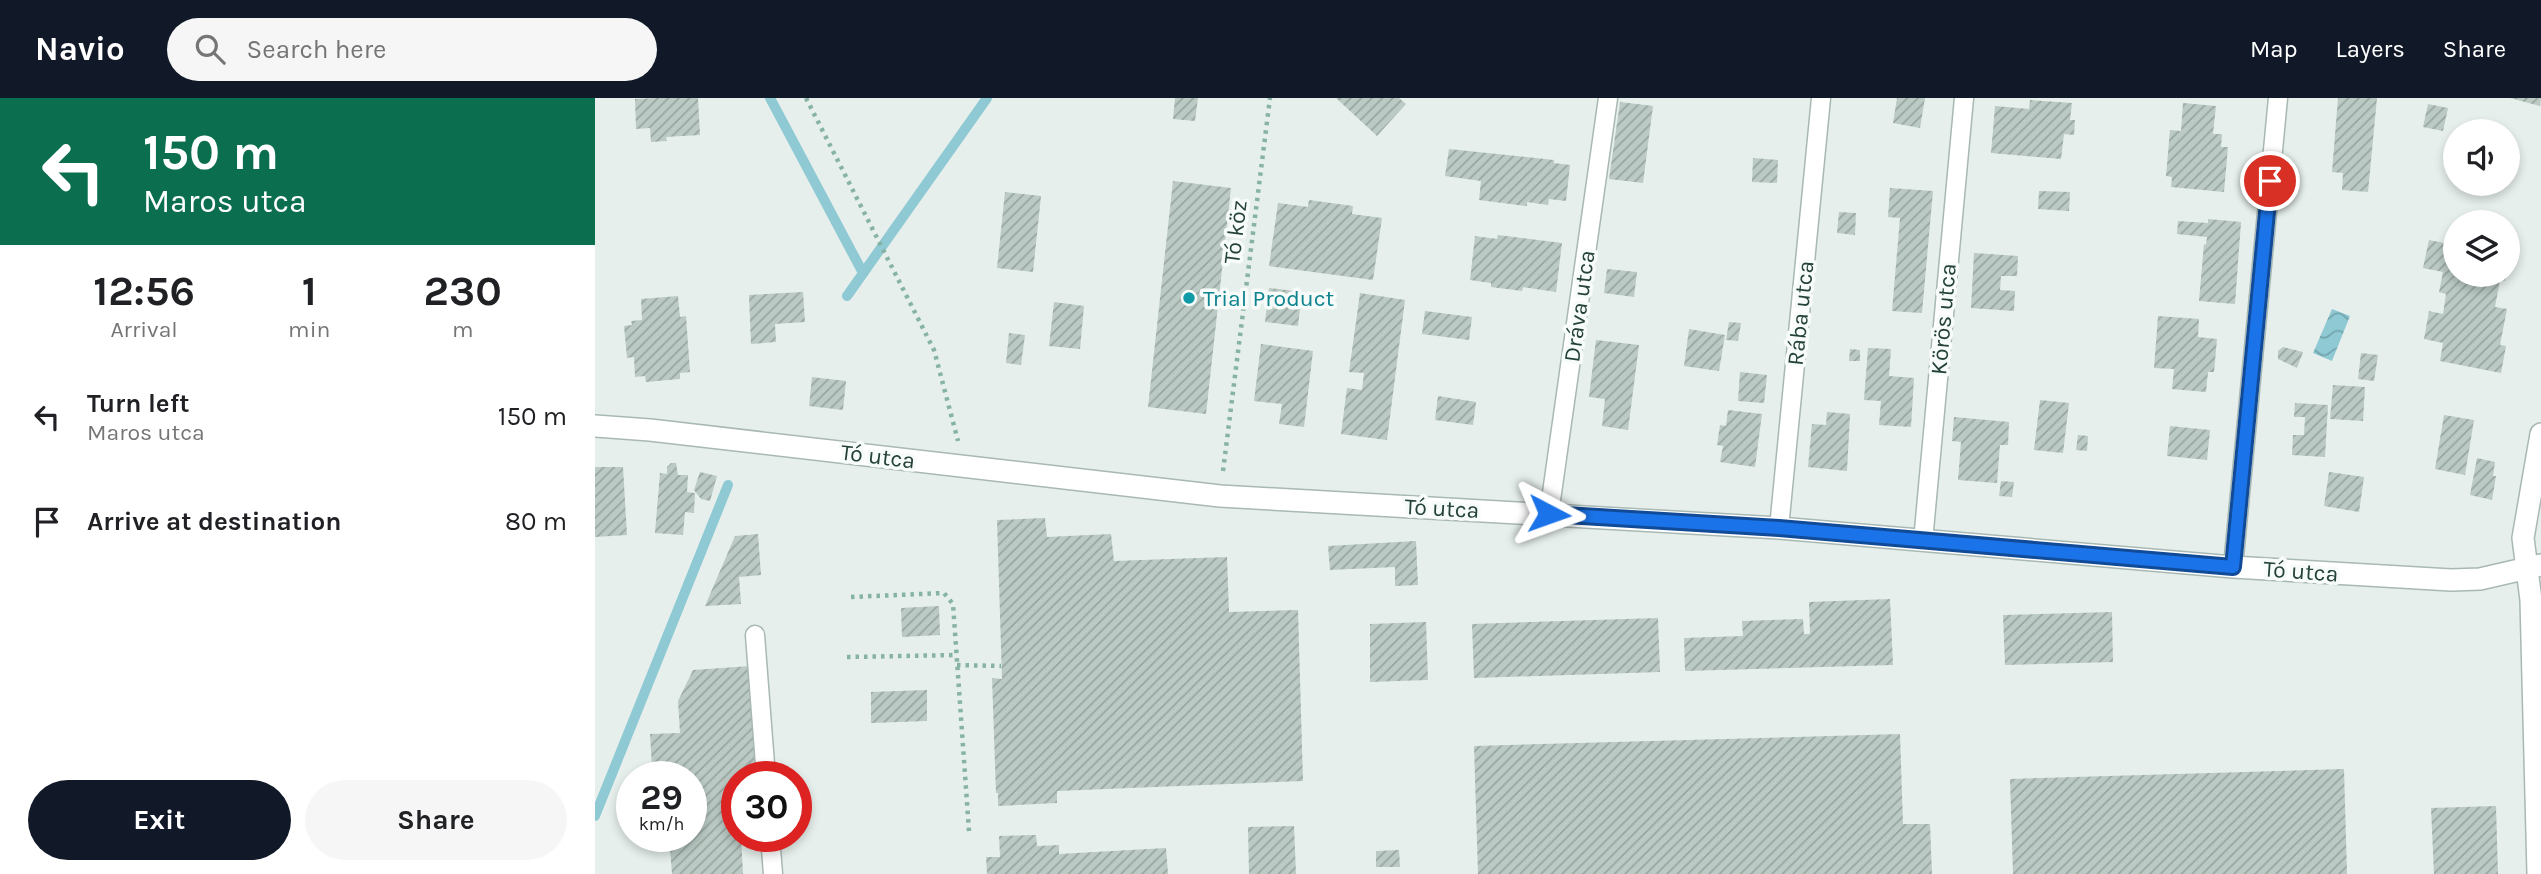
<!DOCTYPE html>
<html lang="en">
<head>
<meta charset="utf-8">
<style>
  :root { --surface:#fff; --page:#f6f6f6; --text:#202124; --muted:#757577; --accent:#111827 }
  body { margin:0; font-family:Karla,sans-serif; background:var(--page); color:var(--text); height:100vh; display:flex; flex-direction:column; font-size:26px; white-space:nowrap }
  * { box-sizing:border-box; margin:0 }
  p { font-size:23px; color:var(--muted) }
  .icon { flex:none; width:38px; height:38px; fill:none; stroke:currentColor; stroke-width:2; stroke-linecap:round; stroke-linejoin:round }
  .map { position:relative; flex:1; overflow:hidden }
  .drawer { display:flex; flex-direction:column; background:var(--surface); width:595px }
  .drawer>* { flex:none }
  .guide { background:#0b6e4f; color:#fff; overflow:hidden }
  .buttons { position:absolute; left:1848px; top:21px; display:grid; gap:14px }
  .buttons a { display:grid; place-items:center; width:77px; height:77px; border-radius:50%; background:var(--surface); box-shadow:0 4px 10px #0003; font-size:35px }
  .speed { position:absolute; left:21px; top:663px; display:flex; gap:14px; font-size:35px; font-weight:700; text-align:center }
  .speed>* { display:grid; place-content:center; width:91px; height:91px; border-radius:50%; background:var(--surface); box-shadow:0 4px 10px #0003; line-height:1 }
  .speed small { font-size:18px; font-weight:400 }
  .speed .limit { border:10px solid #d22; background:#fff; color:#111 }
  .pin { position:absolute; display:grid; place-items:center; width:60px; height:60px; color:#fff; margin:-30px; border:4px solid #fff; border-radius:50%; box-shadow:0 2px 7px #0007 }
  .me { position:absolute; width:77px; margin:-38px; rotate:94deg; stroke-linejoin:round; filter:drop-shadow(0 0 5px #0008) }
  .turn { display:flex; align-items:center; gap:24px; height:147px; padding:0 28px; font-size:32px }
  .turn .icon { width:91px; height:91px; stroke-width:2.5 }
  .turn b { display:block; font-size:49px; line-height:60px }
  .eta { display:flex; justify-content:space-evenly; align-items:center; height:119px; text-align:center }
  .eta b { font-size:42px; font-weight:700; line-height:49px }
  .button { display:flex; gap:14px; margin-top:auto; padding:14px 28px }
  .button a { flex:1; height:80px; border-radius:42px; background:var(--accent); color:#fff; font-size:28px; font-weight:700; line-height:80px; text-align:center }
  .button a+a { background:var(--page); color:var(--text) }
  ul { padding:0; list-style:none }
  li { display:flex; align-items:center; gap:21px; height:105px; padding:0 28px }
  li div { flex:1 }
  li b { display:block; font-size:26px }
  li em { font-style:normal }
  header { display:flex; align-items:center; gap:42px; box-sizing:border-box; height:98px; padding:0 35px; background:var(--accent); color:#fff }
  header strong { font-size:33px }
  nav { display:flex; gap:38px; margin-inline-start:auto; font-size:24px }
  .search { width:490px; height:63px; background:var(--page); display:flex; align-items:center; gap:18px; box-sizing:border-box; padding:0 24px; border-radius:38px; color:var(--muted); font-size:26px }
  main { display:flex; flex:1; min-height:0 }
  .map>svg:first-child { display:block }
</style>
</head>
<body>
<header>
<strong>Navio</strong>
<div class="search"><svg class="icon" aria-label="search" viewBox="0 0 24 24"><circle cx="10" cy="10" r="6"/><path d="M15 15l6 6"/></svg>Search here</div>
<nav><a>Map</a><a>Layers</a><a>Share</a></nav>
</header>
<main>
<section class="drawer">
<div class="guide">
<div class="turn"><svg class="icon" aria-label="left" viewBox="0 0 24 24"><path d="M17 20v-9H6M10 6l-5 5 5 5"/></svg><div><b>150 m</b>Maros utca</div></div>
</div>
<div class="eta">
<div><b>12:56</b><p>Arrival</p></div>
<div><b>1</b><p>min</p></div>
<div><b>230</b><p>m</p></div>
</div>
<ul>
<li><svg class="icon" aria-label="left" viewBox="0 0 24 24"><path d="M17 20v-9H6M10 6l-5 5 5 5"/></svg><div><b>Turn left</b><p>Maros utca</p></div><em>150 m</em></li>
<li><svg class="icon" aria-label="arrive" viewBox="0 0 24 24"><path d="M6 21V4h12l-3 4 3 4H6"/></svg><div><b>Arrive at destination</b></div><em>80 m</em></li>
</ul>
<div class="button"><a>Exit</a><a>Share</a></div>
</section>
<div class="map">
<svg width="1946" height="776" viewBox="0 0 1946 776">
  <defs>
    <pattern id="water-waves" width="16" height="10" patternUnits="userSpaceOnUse" patternTransform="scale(1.75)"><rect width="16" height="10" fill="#8ec9d4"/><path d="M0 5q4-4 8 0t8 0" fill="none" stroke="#74a5ad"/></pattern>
    <pattern id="building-hatch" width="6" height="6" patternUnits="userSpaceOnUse" patternTransform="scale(1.75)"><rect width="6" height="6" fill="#bbcac4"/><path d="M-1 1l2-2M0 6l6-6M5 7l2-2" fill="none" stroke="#98a6a0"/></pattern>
  </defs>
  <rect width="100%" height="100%" fill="#e6efeb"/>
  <!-- water -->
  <path fill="url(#water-waves)" d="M 1737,211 L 1755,218 L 1737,263 L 1718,255 Z"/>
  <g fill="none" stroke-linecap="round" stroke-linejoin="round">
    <!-- stream -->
    <path stroke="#8ec9d4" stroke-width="10" d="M 175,0 L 268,175
      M 252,198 L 392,0
      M 0,718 L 133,387"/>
  </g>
  <!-- building -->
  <path fill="url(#building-hatch)" d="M 61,0 L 103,0 L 105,37 L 71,39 L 72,43 L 56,44 L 55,30 L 41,31 L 40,1 Z
    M 580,0 L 603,0 L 600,23 L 578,21 Z
    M 741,0 L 804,0 L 811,6 L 782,38 Z
    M 1302,0 L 1330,0 L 1325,30 L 1298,25 Z
    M 1743,0 L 1782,0 L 1773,94 L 1747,92 L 1748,75 L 1737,74 Z
    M 1915,0 L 1946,0 L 1946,1 L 1945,8 Z
    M 1435,2 L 1477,5 L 1475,22 L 1480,22 L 1479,37 L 1469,36 L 1466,61 L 1396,55 L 1400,8 L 1434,11 Z
    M 1025,4 L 1058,8 L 1048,85 L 1014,81 Z
    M 1588,5 L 1621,8 L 1618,36 L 1627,36 L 1626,49 L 1633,49 L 1629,94 L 1576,89 L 1577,79 L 1571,78 L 1575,32 L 1586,33 Z
    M 1833,6 L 1853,10 L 1848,33 L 1828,29 Z
    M 854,51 L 959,62 L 959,65 L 975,67 L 971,103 L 954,101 L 953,107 L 932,104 L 932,108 L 884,102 L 886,83 L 850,78 Z
    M 1158,60 L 1183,62 L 1182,85 L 1157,84 Z
    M 578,83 L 636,90 L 611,316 L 553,309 Z
    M 1295,90 L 1338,93 L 1327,215 L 1297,213 L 1305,120 L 1293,119 Z
    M 1444,93 L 1475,94 L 1474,113 L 1443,111 Z
    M 410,94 L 446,98 L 438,174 L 402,170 Z
    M 714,102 L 758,108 L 757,116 L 787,120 L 778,182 L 674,168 L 683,105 L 713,109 Z
    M 1244,114 L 1261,115 L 1260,137 L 1242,135 Z
    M 1613,121 L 1646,124 L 1640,206 L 1604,203 L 1609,146 L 1611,147 L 1612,139 L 1582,136 L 1583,123 L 1613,125 Z
    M 903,137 L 967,145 L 961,194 L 928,189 L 927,193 L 896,189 L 896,185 L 875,182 L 880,138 L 902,141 Z
    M 1834,142 L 1860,147 L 1860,177 L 1911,177 L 1910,183 L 1905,182 L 1900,209 L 1912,211 L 1905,247 L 1911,248 L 1906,275 L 1845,263 L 1848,245 L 1829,241 L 1834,213 L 1848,216 L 1851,196 L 1844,194 L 1848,174 L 1828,170 Z
    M 1379,155 L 1423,158 L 1422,178 L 1406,178 L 1405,192 L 1420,193 L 1419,213 L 1376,210 Z
    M 1012,171 L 1042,174 L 1039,199 L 1009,195 Z
    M 674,190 L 707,194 L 703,228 L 670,224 Z
    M 208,194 L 210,224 L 180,226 L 181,244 L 156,246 L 154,197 Z
    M 765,195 L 810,202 L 792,342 L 746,336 L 752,290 L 767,292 L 769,275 L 754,274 Z
    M 83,198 L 85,219 L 91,218 L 95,274 L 85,275 L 85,281 L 51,284 L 50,278 L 40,279 L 39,259 L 32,260 L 29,228 L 37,227 L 36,223 L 47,222 L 46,201 Z
    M 459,204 L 489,208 L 485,251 L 454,248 Z
    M 830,213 L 877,219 L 874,242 L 827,236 Z
    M 1563,218 L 1604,221 L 1603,239 L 1622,241 L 1619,274 L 1613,274 L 1611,294 L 1577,291 L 1579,271 L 1559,270 Z
    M 1134,224 L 1146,225 L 1143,243 L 1131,242 Z
    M 1094,231 L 1130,237 L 1124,273 L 1089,268 Z
    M 414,235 L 430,237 L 426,267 L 411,265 Z
    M 1001,242 L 1044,247 L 1033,332 L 1007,328 L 1010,301 L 994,299 Z
    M 666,246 L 718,253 L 709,329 L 684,326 L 687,306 L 659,303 Z
    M 1688,249 L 1708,254 L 1702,270 L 1683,261 L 1683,253 Z
    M 1273,250 L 1296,251 L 1294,278 L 1319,280 L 1316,329 L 1284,327 L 1286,303 L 1269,302 Z
    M 1255,251 L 1265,252 L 1265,263 L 1254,263 Z
    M 1766,255 L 1783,257 L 1779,283 L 1763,281 Z
    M 1145,274 L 1172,277 L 1169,305 L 1143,303 Z
    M 217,279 L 251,283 L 248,312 L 214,308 Z
    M 1738,287 L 1770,289 L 1768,323 L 1735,321 Z
    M 843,298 L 881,304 L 878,327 L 840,322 Z
    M 1445,302 L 1474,305 L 1468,355 L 1439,352 Z
    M 1700,305 L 1733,307 L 1730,359 L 1697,357 L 1698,337 L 1709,337 L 1710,319 L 1699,319 Z
    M 1133,312 L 1167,316 L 1160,369 L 1125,364 L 1128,348 L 1122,347 L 1125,327 L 1131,328 Z
    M 1232,314 L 1255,316 L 1252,373 L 1213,369 L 1217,326 L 1231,327 Z
    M 1849,317 L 1879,322 L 1870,377 L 1840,371 Z
    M 1359,319 L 1414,324 L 1413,347 L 1405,347 L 1402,385 L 1363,382 L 1366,344 L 1357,343 Z
    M 1575,328 L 1615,332 L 1612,362 L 1572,358 Z
    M 1483,337 L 1493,338 L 1492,353 L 1481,352 Z
    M 1882,360 L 1900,364 L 1898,378 L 1901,378 L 1897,402 L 1875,397 Z
    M 76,365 L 81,365 L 83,377 L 93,377 L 92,394 L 100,395 L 99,415 L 90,414 L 88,437 L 60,435 L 65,375 L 72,376 L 72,369 Z
    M 0,369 L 28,369 L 32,437 L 0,439 Z
    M 105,374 L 122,378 L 115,403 L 106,401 L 99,392 Z
    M 1734,374 L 1769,379 L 1764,414 L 1729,408 Z
    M 1406,383 L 1419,384 L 1417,399 L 1404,398 Z
    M 450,420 L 452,439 L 516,436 L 519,463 L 632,459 L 634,514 L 703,512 L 708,683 L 462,693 L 462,705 L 403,708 L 403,695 L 401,695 L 397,580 L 407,581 L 402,422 Z
    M 163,436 L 166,477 L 144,479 L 146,506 L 110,508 L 140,438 Z
    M 821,443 L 823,487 L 800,488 L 800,469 L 735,472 L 733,448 Z
    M 1295,501 L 1298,567 L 1090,573 L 1089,540 L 1148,538 L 1147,523 L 1208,521 L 1209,536 L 1215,536 L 1214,504 Z
    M 344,508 L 345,537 L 307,539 L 306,510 Z
    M 1517,514 L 1518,564 L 1410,567 L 1408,517 Z
    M 1063,520 L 1065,574 L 879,580 L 877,526 Z
    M 831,524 L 833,582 L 775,584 L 775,526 Z
    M 156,568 L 164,679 L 142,679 L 142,738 L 146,738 L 148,776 L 77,776 L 74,738 L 96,738 L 96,679 L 70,679 L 70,668 L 57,669 L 55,636 L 85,635 L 83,603 L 98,572 Z
    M 332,592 L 332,623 L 276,625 L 276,594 Z
    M 1305,636 L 1308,726 L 1335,726 L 1337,776 L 883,776 L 879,648 Z
    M 1749,671 L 1752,776 L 1418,776 L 1415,681 Z
    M 1901,708 L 1903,776 L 1839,776 L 1836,710 Z
    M 699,728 L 701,776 L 654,776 L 653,729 Z
    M 441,737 L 442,748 L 464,747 L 464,756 L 571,750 L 573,776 L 392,776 L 391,759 L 405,759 L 404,738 Z
    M 804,752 L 805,769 L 781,769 L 781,753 Z"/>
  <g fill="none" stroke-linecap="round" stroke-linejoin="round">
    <!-- service casing -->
    <g stroke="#a8b8b2" stroke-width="21">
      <path id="service" d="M 954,416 L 1013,0
        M 1184,430 L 1226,0
        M 1328,443 L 1369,0
        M 1638,469 L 1683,0
        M 160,537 L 171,679
        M 175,738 L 178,776"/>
    </g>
    <!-- minor casing -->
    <g stroke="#a8b8b2" stroke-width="24">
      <path id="minor" d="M 0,328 L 55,332 L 625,398 L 1184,430 L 1638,469 L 1856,482 L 1885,481 L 1946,467
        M 1943,776 L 1936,502 L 1928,440 L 1946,336"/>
    </g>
    <!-- path -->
    <path stroke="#86b3a5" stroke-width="4.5" stroke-dasharray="3.5 5" stroke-linecap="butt" d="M 211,0 L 339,252 L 363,343
      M 628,373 L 675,0
      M 256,499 L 349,495 L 358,506 L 374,733
      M 252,559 L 362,557
      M 362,567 L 406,568"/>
    <!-- service -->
    <use href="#service" stroke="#fff" stroke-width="18"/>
    <!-- minor -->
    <use href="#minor" stroke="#fff" stroke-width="21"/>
  </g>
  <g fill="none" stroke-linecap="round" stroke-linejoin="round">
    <!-- route casing -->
    <g stroke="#114b97" stroke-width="18">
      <path id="route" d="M 954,416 L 1184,430 L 1638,469 L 1675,83"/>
    </g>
    <!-- route -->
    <use href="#route" stroke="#1a73e8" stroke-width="12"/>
  </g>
  <!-- markers -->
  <circle fill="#0f9aa8" stroke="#f7fbf9" stroke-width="2.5" cx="594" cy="200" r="7"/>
  <g text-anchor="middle" stroke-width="7" stroke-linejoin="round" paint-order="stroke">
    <!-- street labels -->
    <g font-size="23" fill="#24423a" stroke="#f7fbf9">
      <text transform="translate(640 134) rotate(-83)" y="8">Tó köz</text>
      <text transform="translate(984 208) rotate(-82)" y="8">Dráva utca</text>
      <text transform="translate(1205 215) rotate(-84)" y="8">Rába utca</text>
      <text transform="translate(1348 221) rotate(-85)" y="8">Körös utca</text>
      <text transform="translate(283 358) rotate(7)" y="8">Tó utca</text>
      <text transform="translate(847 410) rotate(3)" y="8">Tó utca</text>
      <text transform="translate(1706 473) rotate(4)" y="8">Tó utca</text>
    </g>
    <!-- culture labels -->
    <g font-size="23" fill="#0d838f" stroke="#f7fbf9" text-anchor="start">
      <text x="608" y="208">Trial Product</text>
    </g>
  </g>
</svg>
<div class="buttons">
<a><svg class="icon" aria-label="sound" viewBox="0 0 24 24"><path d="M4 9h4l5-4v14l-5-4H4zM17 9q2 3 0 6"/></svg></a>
<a><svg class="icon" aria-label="layers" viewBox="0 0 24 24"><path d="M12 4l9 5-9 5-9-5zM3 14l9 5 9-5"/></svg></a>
</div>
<div class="speed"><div>29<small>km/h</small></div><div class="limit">30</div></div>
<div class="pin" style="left:1675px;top:83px;background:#d93025"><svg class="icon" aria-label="arrive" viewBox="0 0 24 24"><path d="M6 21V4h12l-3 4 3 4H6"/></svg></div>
<svg class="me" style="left:954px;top:416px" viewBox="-20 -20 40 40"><path d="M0-17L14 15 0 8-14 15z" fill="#1a73e8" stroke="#fff" stroke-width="4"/></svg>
</div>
</main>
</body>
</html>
